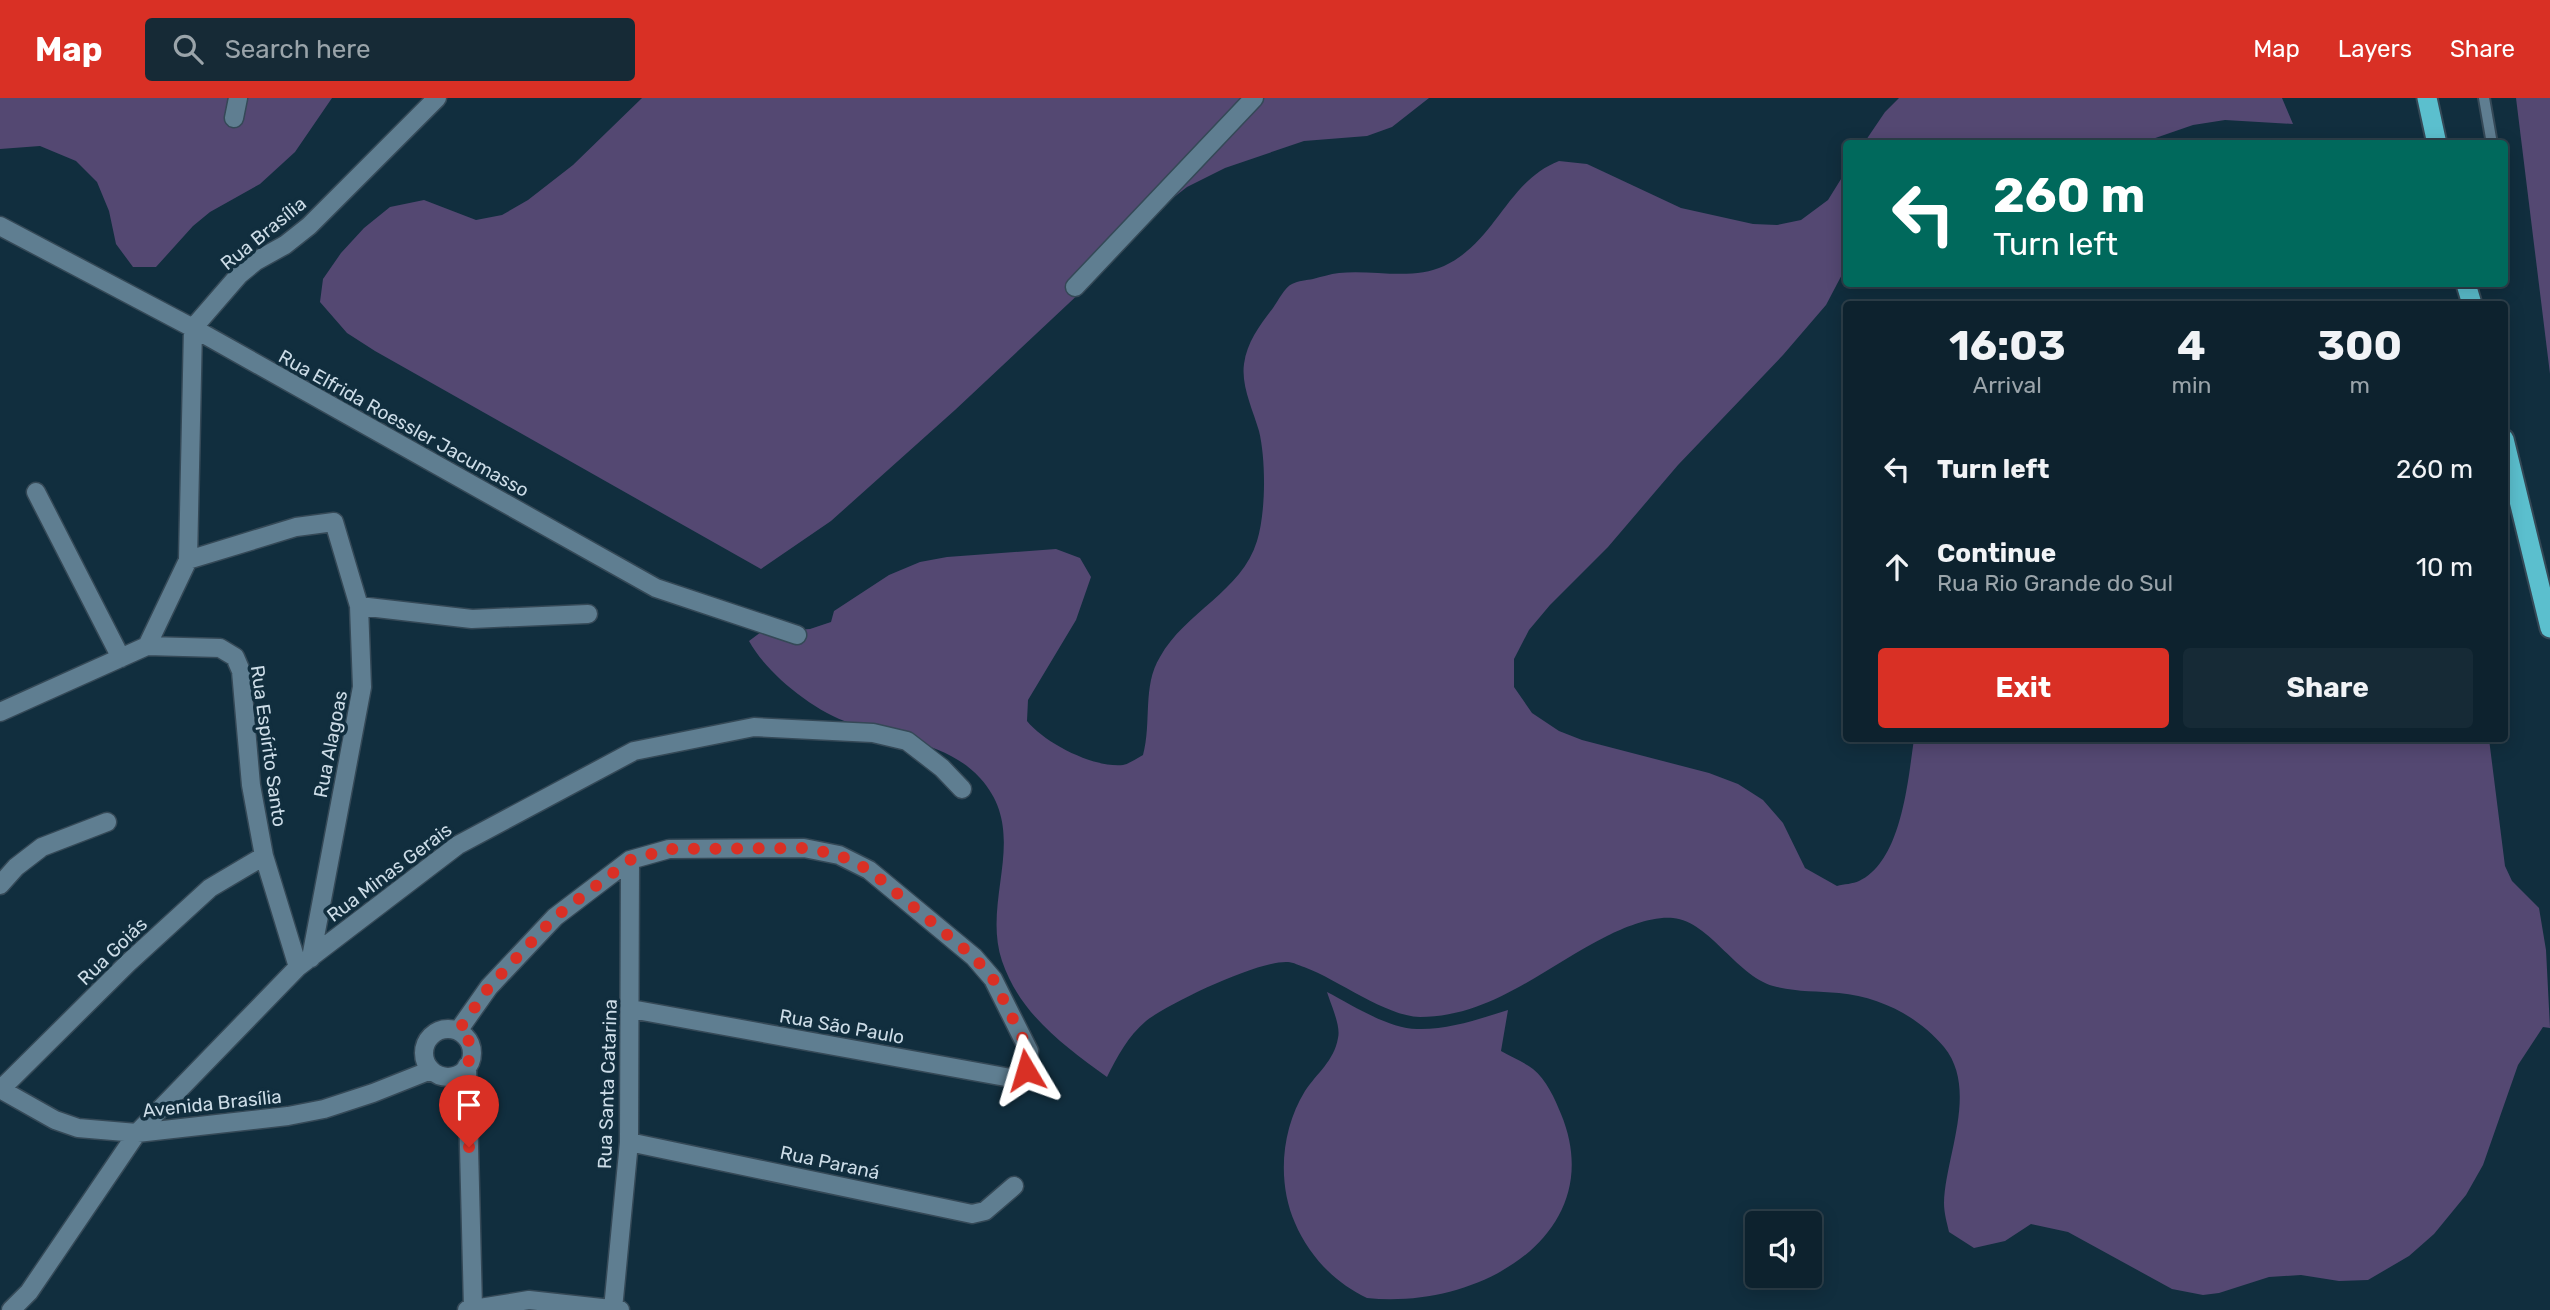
<!DOCTYPE html>
<html lang="en">
<head>
<meta charset="utf-8">
<style>
  :root { --surface:#0d222e; --page:#162a36; --text:#f1f3f6; --muted:#9aa4aa; --line:#2d3f4a; --accent:#d93025 }
  body { margin:0; font-family:Rubik,sans-serif; background:var(--page); color:var(--text); height:100vh; display:flex; flex-direction:column; font-size:26px; white-space:nowrap }
  * { box-sizing:border-box; margin:0 }
  p { font-size:23px; color:var(--muted) }
  .icon { flex:none; width:38px; height:38px; fill:none; stroke:currentColor; stroke-width:2; stroke-linecap:round; stroke-linejoin:round }
  .map { position:relative; flex:1; overflow:hidden }
  .drawer { position:absolute; left:1843px; top:203px; width:665px; height:441px; display:flex; flex-direction:column; background:var(--surface); border-radius:7px; box-shadow:0 4px 18px #0003,0 0 0 2px var(--line) }
  .drawer>* { flex:none }
  .guide { position:absolute; left:1843px; top:42px; width:665px; height:147px; border-radius:7px; box-shadow:0 4px 18px #0003,0 0 0 2px var(--line); background:#00695c; color:#fff; overflow:hidden }
  .fabs { position:absolute; left:1745px; top:1113px; display:grid; gap:14px }
  .fabs a { display:grid; place-items:center; width:77px; height:77px; border-radius:7px; background:var(--surface); box-shadow:0 4px 18px #0003,0 0 0 2px var(--line); font-size:35px }
  .pin { position:absolute; display:grid; place-items:center; width:60px; height:60px; color:#fff; margin:-72px -30px; border-radius:50% 50% 50% 0; rotate:-45deg; box-shadow:0 0 7px #0007 }
  .pin .icon { rotate:45deg }
  .me { position:absolute; width:77px; margin:-38px; rotate:353deg; stroke-linejoin:round; filter:drop-shadow(0 0 5px #0008) }
  .turn { display:flex; align-items:center; gap:24px; height:147px; padding:0 35px; font-size:32px }
  .turn .icon { width:91px; height:91px; stroke-width:2.5 }
  .turn b { display:block; font-size:49px; line-height:60px }
  .eta { display:flex; justify-content:space-evenly; align-items:center; height:119px; text-align:center }
  .eta b { font-size:42px; font-weight:700; line-height:49px }
  .primary-button { display:flex; gap:14px; margin-top:auto; padding:14px 35px }
  .primary-button a { flex:1; height:80px; border-radius:7px; background:var(--accent); color:#fff; font-size:28px; font-weight:700; line-height:80px; text-align:center }
  .primary-button a+a { background:var(--page); color:var(--text) }
  ul { padding:0; list-style:none }
  li { display:flex; align-items:center; gap:21px; height:98px; padding:0 35px }
  li div { flex:1 }
  li b { display:block; font-size:26px }
  li em { font-style:normal }
  header { display:flex; align-items:center; gap:42px; box-sizing:border-box; height:98px; padding:0 35px; background:var(--accent); color:#fff }
  header strong { font-size:33px }
  nav { display:flex; gap:38px; margin-inline-start:auto; font-size:24px }
  .search { width:490px; height:63px; background:var(--page); display:flex; align-items:center; gap:18px; box-sizing:border-box; padding:0 24px; border-radius:7px; color:var(--muted); font-size:26px }
  .map>svg:first-child { display:block }
</style>
</head>
<body>
<header>
<strong>Map</strong>
<div class="search"><svg class="icon" aria-label="search" viewBox="0 0 24 24"><circle cx="10" cy="10" r="6"/><path d="M15 15l6 6"/></svg>Search here</div>
<nav><a>Map</a><a>Layers</a><a>Share</a></nav>
</header>
<div class="map">
<svg width="2550" height="1212" viewBox="0 0 2550 1212">
  <rect width="100%" height="100%" fill="#112e3e"/>
  <!-- green -->
  <path fill="#544872" d="M 0,0 L 332,0 L 295,54 L 260,86 L 210,114 L 193,128 L 156,169 L 133,169 L 116,146 L 109,113 L 97,84 L 76,63 L 40,48 L 0,51 Z
    M 642,0 L 1429,0 L 1392,29 L 1367,38 L 1304,43 L 1225,70 L 1187,89 L 1173,100 L 1100,176 L 955,312 L 831,423 L 761,471 L 375,253 L 347,235 L 320,204 L 323,181 L 341,155 L 364,130 L 390,109 L 424,102 L 476,122 L 502,117 L 528,102 L 573,67 Z
    M 1899,0 L 2282,0 L 2293,26 L 2225,22 L 2193,27 L 2138,46 L 1864,45 L 1885,14 Z
    M 2516,0 L 2550,0 L 2550,278 L 2550,276 Z
    M 1559,63 L 1587,66 L 1681,110 L 1753,126 L 1777,127 L 1801,122 L 1828,102 L 1846,73 L 1846,169 L 1826,207 L 1783,257 L 1678,367 L 1608,449 L 1550,507 L 1529,532 L 1514,561 L 1514,589 L 1532,615 L 1559,633 L 1582,642 L 1709,675 L 1738,686 L 1763,702 L 1783,725 L 1805,770 L 1837,788 C 1844,786 1853,786 1859,783 C 1902,763 1908,681 1914,641 L 2489,641 L 2505,768 L 2512,783 L 2539,810 L 2546,852 L 2550,930 L 2543,929 L 2518,967 L 2483,1067 L 2466,1097 L 2434,1136 L 2409,1158 L 2368,1182 L 2339,1183 L 2301,1177 L 2269,1179 L 2219,1195 L 2203,1197 L 2172,1191 L 2068,1134 L 2031,1126 L 2005,1143 L 1974,1150 L 1949,1134 C 1947,1125 1944,1115 1944,1105 C 1945,1058 1979,992 1944,949 C 1918,918 1880,899 1839,895 C 1818,893 1798,894 1777,889 C 1738,881 1710,823 1673,820 C 1652,818 1625,829 1607,838 C 1546,868 1492,919 1420,919 C 1385,918 1339,882 1304,869 C 1300,868 1293,864 1288,864 C 1259,862 1169,905 1146,923 C 1128,938 1117,959 1107,979 C 1064,948 1020,916 1002,863 C 981,800 1031,736 980,680 C 949,645 892,640 850,625 C 814,613 767,576 749,543 L 761,534 L 810,531 L 831,524 L 834,513 L 889,477 L 920,464 L 947,459 L 1056,451 L 1080,460 L 1091,479 L 1076,522 L 1028,602 L 1027,623 C 1045,645 1093,670 1123,667 C 1129,666 1137,660 1143,657 C 1152,625 1142,588 1160,559 C 1185,514 1242,493 1257,443 C 1266,414 1266,362 1259,333 C 1253,312 1241,288 1244,266 C 1247,244 1260,227 1273,210 C 1278,203 1285,189 1292,186 C 1298,183 1307,182 1313,181 C 1321,179 1330,176 1339,175 C 1372,171 1412,183 1444,168 C 1496,144 1507,83 1559,63 Z
    M 1327,894 C 1352,907 1389,931 1417,931 C 1448,932 1479,921 1508,912 L 1501,953 C 1511,959 1524,964 1533,971 C 1546,981 1555,1001 1561,1016 C 1610,1134 1482,1212 1367,1200 C 1335,1185 1309,1158 1295,1125 C 1277,1084 1281,1032 1305,993 C 1317,975 1334,963 1338,940 C 1341,928 1331,907 1327,894 Z"/>
  <g fill="none" stroke-linecap="round" stroke-linejoin="round">
    <!-- service casing -->
    <g stroke="#354957" stroke-width="14">
      <path id="service" d="M 2484,0 L 2492,46"/>
    </g>
    <!-- minor casing -->
    <g stroke="#354957" stroke-width="21">
      <path id="minor" d="M 234,20 L 238,0
        M 0,128 L 193,230 L 656,490 L 797,537
        M 1075,189 L 1254,0
        M 36,394 L 121,560
        M 188,462 L 296,429 L 334,424 L 359,508 L 362,589 L 311,860
        M 359,508 L 472,521 L 588,516
        M 147,548 L 220,550 L 235,559 L 241,573 L 251,687 L 264,758 L 298,869
        M 0,614 L 147,548 L 188,462 L 193,230 L 239,177 L 256,163 L 285,147 L 309,128 L 437,0
        M 0,787 L 16,769 L 42,749 L 107,724
        M424 955a24 24 0 1 1 48 0a24 24 0 1 1-48 0Z
        M 458,933 L 489,889 L 555,819 L 630,762 L 669,751 L 804,750 L 839,757 L 869,772 L 974,859 L 993,881 L 1029,953 L 1026,972 L 1011,980 L 631,911
        M 467,968 L 473,1210
        M 0,991 L 55,1022 L 78,1030 L 137,1035 L 288,1018 L 324,1011 L 373,995 L 431,972
        M 0,992 L 128,865 L 210,790 L 264,758
        M 629,1044 L 972,1116 L 985,1113 L 1014,1088
        M 613,1211 L 629,1044 L 630,762
        M 11,1212 L 29,1194 L 137,1035 L 298,869 L 458,747 L 634,653 L 754,629 L 873,635 L 907,643 L 942,670 L 962,691
        M 467,1212 L 529,1202 L 620,1212"/>
    </g>
    <!-- trunk casing -->
    <g stroke="#354957" stroke-width="23">
      <path id="trunk" d="M 2427,0 L 2437,46
        M 2466,186 L 2472,206
        M 2504,341 L 2550,530"/>
    </g>
    <!-- service -->
    <use href="#service" stroke="#5f7e91" stroke-width="10"/>
    <!-- minor -->
    <use href="#minor" stroke="#5f7e91" stroke-width="18"/>
    <!-- trunk -->
    <use href="#trunk" stroke="#5bbfce" stroke-width="19"/>
  </g>
  <g fill="none" stroke-linecap="round" stroke-linejoin="round">
    <!-- route -->
    <path stroke="#d93025" stroke-width="12" stroke-dasharray="0 21.6" d="M 469,1049 L 467,968 L 472,953 L 470,944 L 458,933 L 489,889 L 555,819 L 630,762 L 669,751 L 804,750 L 839,757 L 869,772 L 974,859 L 993,881 L 1029,953 L 1026,972"/>
  </g>
  <g text-anchor="middle" stroke-width="7" stroke-linejoin="round" paint-order="stroke">
    <!-- street labels -->
    <g font-size="19" fill="#ccdce7" stroke="#112e3e">
      <text transform="translate(263 135) rotate(-39)" y="7">Rua Brasília</text>
      <text transform="translate(404 325) rotate(29)" y="7">Rua Elfrida Roessler Jacumasso</text>
      <text transform="translate(330 646) rotate(-79)" y="7">Rua Alagoas</text>
      <text transform="translate(269 648) rotate(82)" y="7">Rua Espírito Santo</text>
      <text transform="translate(389 774) rotate(-37)" y="7">Rua Minas Gerais</text>
      <text transform="translate(112 853) rotate(-44)" y="7">Rua Goiás</text>
      <text transform="translate(842 928) rotate(10)" y="7">Rua São Paulo</text>
      <text transform="translate(607 986) rotate(-88)" y="7">Rua Santa Catarina</text>
      <text transform="translate(212 1005) rotate(-6)" y="7">Avenida Brasília</text>
      <text transform="translate(830 1064) rotate(12)" y="7">Rua Paraná</text>
    </g>
  </g>
</svg>
<div class="fabs">
<a><svg class="icon" aria-label="sound" viewBox="0 0 24 24"><path d="M4 9h4l5-4v14l-5-4H4zM17 9q2 3 0 6"/></svg></a>
</div>
<div class="pin" style="left:469px;top:1049px;background:#d93025"><svg class="icon" aria-label="arrive" viewBox="0 0 24 24"><path d="M6 21V4h12l-3 4 3 4H6"/></svg></div>
<svg class="me" style="left:1026px;top:972px" viewBox="-20 -20 40 40"><path d="M0-17L14 15 0 8-14 15z" fill="#d93025" stroke="#fff" stroke-width="4"/></svg>
<div class="guide">
<div class="turn"><svg class="icon" aria-label="left" viewBox="0 0 24 24"><path d="M17 20v-9H6M10 6l-5 5 5 5"/></svg><div><b>260 m</b>Turn left</div></div>
</div>
<section class="drawer">
<div class="eta">
<div><b>16:03</b><p>Arrival</p></div>
<div><b>4</b><p>min</p></div>
<div><b>300</b><p>m</p></div>
</div>
<ul>
<li><svg class="icon" aria-label="left" viewBox="0 0 24 24"><path d="M17 20v-9H6M10 6l-5 5 5 5"/></svg><div><b>Turn left</b></div><em>260 m</em></li>
<li><svg class="icon" aria-label="ahead" viewBox="0 0 24 24"><path d="M12 20V5M6 11l6-6 6 6"/></svg><div><b>Continue</b><p>Rua Rio Grande do Sul</p></div><em>10 m</em></li>
</ul>
<div class="primary-button"><a>Exit</a><a>Share</a></div>
</section>
</div>
</body>
</html>
